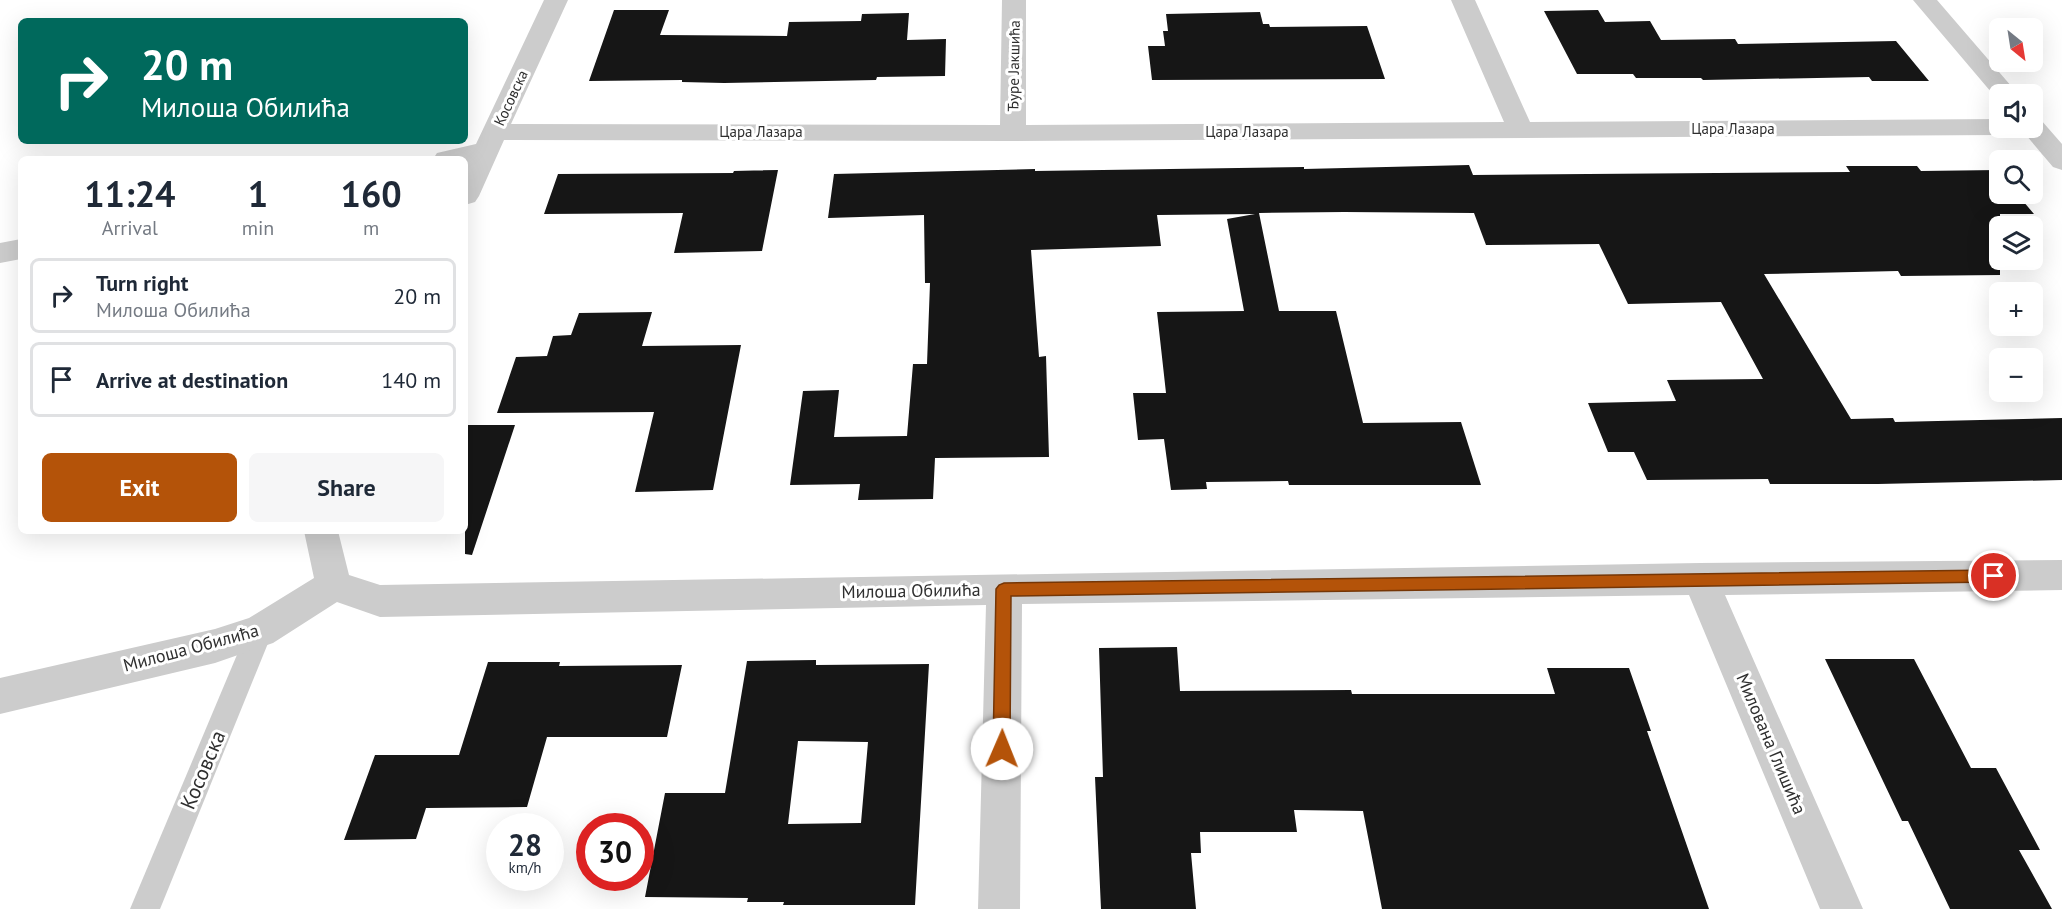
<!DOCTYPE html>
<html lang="en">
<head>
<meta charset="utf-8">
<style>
  :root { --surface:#fff; --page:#f6f6f7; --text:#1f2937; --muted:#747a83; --line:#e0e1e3; --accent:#b45309 }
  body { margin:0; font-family:"PT Sans",sans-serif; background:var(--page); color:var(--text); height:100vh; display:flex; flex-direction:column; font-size:22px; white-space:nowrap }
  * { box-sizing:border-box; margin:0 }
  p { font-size:20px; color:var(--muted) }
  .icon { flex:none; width:33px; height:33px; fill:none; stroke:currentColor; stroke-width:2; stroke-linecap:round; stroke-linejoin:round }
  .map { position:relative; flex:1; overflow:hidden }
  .panel { position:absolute; left:18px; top:156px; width:450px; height:378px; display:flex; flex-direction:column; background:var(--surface); border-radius:9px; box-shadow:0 6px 24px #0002 }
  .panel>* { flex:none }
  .banner { position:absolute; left:18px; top:18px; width:450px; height:126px; border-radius:9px; box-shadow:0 6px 24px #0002; background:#00695c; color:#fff; overflow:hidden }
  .needle { width:39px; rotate:150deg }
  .controls { position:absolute; left:1989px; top:18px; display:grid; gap:12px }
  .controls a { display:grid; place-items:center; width:54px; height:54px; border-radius:9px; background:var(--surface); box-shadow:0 6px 24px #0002; font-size:30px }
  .speed { position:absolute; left:486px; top:813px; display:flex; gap:12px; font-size:30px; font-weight:700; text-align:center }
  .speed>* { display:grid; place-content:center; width:78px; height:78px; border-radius:50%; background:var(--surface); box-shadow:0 6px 24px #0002; line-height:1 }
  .speed small { font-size:15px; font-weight:400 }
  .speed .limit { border:9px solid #d22; background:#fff; color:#111 }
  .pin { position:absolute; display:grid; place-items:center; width:51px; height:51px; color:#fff; margin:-26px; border:3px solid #fff; border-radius:50%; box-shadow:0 2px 6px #0007 }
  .me { position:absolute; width:66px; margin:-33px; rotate:1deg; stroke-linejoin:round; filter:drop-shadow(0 0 4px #0008) }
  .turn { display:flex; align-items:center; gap:21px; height:126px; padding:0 24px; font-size:27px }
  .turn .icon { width:78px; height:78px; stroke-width:2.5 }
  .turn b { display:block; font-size:42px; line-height:51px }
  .eta { display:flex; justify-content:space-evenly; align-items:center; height:102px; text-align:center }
  .eta b { font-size:36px; font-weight:700; line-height:42px }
  .action { display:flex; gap:12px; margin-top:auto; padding:12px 24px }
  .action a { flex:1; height:69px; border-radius:9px; background:var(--accent); color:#fff; font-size:24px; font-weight:700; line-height:69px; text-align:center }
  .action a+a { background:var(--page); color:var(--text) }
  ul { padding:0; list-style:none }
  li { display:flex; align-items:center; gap:18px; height:75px; margin:0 12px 9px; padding:0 12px; border:3px solid var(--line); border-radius:9px }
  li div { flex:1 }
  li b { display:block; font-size:22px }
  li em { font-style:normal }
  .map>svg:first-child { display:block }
</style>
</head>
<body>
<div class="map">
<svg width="2062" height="909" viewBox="0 0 2062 909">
  <rect width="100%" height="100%" fill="#fff"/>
  <!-- building -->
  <path fill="#161616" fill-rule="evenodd" d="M 614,10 L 669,10 L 660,35 L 787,36 L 789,22 L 861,21 L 862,14 L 909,13 L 907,40 L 946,39 L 945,76 L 877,77 L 876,80 L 724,83 L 682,82 L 682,80 L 589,81 Z
    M 1598,10 L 1605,22 L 1650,21 L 1661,40 L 1735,39 L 1738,44 L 1896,41 L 1929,81 L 1872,81 L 1869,77 L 1703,80 L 1701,78 L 1636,78 L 1633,74 L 1577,74 L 1544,11 Z
    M 1260,12 L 1263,24 L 1269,24 L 1270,27 L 1367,26 L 1385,79 L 1152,80 L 1148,46 L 1165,46 L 1163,31 L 1168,31 L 1166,14 Z
    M 1469,165 L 1473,175 L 1850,172 L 1846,166 L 1917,166 L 1921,171 L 1998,170 L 2000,194 L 2017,194 L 2034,214 L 2000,214 L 2000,275 L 1901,276 L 1898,271 L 1764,274 L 1851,419 L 1893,418 L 1895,422 L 2062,418 L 2062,480 L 1878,484 L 1770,484 L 1768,479 L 1647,480 L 1634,452 L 1608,452 L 1588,403 L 1676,401 L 1667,380 L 1763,379 L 1721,302 L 1628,304 L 1599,244 L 1486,245 L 1474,213 L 1344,212 L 1259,213 L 1279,311 L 1336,311 L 1363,423 L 1461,422 L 1481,485 L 1289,485 L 1288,481 L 1206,482 L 1207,489 L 1171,490 L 1164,439 L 1138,440 L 1133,393 L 1166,393 L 1157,312 L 1244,311 L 1227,219 L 1255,214 L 1157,215 L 1161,246 L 1031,250 L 1039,357 L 1046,356 L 1049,457 L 935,458 L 933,499 L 858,500 L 860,484 L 790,485 L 803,391 L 839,390 L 834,437 L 907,436 L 913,364 L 927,364 L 930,283 L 925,283 L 924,215 L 828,218 L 834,174 L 1035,169 L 1035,171 L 1304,167 L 1304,169 Z
    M 778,170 L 762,251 L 674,253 L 683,213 L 544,214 L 558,174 L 733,173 L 734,171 Z
    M 652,312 L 642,346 L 741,345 L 713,490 L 635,492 L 654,412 L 497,413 L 516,357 L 547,356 L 553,336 L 571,335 L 579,313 Z
    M 465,425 L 515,425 L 472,555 L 465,554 Z
    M 1177,647 L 1180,691 L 1351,690 L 1352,694 L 1555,694 L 1547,668 L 1629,668 L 1651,731 L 1647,731 L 1709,909 L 1382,909 L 1363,811 L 1294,810 L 1297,832 L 1200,832 L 1201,853 L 1191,853 L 1196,909 L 1101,909 L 1095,777 L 1103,777 L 1099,648 Z
    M 1825,659 L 1914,659 L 1971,768 L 1996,768 L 2040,850 L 2019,850 L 2052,909 L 1950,909 L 1908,821 L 1902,821 Z
    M 816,660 L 816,665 L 929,664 L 915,905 L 783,905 L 784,902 L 747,902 L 748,898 L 645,897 L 665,793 L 725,793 L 747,661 ZM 798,741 L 868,742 L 861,823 L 788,824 Z
    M 488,662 L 560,662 L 559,666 L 682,665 L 667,737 L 547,737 L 527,807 L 426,808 L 416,839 L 344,840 L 375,755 L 459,755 Z"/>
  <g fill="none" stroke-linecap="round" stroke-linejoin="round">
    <!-- service -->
    <path fill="#ccc" fill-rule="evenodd" d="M 260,620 L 269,623 L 273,631 L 160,909 L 130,909 L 247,631 L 251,623 Z"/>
    <!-- minor -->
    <path fill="#ccc" fill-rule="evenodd" d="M 544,0 L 568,0 L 511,124 L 1000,125 L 1002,0 L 1026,0 L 1026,125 L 1504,122 L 1451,0 L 1475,0 L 1530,122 L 2000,119 L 2000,128 L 2013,128 L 2009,133 L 2000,135 L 1013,141 L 504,140 L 479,196 L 475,202 L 465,205 L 465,167 L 467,163 L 465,163 L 465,159 L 433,159 L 437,153 L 476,144 Z
      M 1913,0 L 1937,0 L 2018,94 L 2000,94 L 2000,100 L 1997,99 Z
      M 2032,118 L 2041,120 L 2062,144 L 2062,170 L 2053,167 L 2020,128 L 2032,128 Z
      M 21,239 L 21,259 L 0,263 L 0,243 Z
      M 304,531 L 338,531 L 349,575 L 380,585 L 1700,563 L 2062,560 L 2062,590 L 1725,595 L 1863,909 L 1820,909 L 1689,595 L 1022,604 L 1020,909 L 978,909 L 986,605 L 380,617 L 337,602 L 273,643 L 215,663 L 0,714 L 0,678 L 215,629 L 249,618 L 314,578 Z"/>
  </g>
  <!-- route -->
  <path fill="#b45309" stroke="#753606" stroke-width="1.5" d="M 1994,570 L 1999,571 L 2001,576 L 1999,581 L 1994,582 L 1011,596 L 1010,749 L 1007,755 L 1002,757 L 996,755 L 993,749 L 996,589 L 999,585 L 1004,583 Z"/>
  <g text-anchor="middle" stroke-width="6" stroke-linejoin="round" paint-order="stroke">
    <!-- far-street labels -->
    <g font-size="15" fill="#2f2f2f" stroke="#fff">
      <text transform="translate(1014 66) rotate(-89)" y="5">Ђуре Јакшића</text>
      <text transform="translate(511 98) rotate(-65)" y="5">Косовска</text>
      <text x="1733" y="134">Цара Лазара</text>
      <text x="761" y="137">Цара Лазара</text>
      <text x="1247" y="137">Цара Лазара</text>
    </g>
    <!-- street labels -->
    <g font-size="18" fill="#2f2f2f" stroke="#fff">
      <text transform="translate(911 591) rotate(-1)" y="6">Милоша Обилића</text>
      <text transform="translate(191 648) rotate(-15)" y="6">Милоша Обилића</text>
      <text transform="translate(1771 744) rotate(67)" y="6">Милована Глишића</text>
    </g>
    <!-- near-street labels -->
    <g font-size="21" fill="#2f2f2f" stroke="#fff">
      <text transform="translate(203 770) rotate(-67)" y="7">Косовска</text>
    </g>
  </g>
</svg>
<div class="controls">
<a><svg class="needle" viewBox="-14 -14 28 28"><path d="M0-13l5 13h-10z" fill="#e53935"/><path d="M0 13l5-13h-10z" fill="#747a83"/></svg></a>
<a><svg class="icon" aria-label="sound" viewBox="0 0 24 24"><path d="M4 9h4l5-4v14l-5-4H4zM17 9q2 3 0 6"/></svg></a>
<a><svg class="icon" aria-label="search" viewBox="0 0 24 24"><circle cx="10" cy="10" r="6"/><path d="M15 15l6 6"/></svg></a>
<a><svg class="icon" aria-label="layers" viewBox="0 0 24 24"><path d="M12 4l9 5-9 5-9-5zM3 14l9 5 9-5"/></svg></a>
<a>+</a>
<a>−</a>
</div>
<div class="speed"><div>28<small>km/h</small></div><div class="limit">30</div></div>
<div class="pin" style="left:1994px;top:576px;background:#d93025"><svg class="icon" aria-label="arrive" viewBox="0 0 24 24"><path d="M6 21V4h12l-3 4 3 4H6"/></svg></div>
<svg class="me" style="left:1002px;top:749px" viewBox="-20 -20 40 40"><circle r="19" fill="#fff"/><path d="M0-13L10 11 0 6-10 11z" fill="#b45309"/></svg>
<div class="banner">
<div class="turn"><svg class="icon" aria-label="right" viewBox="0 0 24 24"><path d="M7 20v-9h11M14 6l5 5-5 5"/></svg><div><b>20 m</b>Милоша Обилића</div></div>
</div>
<section class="panel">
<div class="eta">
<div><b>11:24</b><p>Arrival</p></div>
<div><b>1</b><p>min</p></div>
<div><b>160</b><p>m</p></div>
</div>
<ul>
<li><svg class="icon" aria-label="right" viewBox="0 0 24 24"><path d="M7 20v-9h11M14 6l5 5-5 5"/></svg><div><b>Turn right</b><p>Милоша Обилића</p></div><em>20 m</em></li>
<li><svg class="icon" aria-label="arrive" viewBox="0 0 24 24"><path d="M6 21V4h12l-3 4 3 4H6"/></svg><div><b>Arrive at destination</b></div><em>140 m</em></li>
</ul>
<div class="action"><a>Exit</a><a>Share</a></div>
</section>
</div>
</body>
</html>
